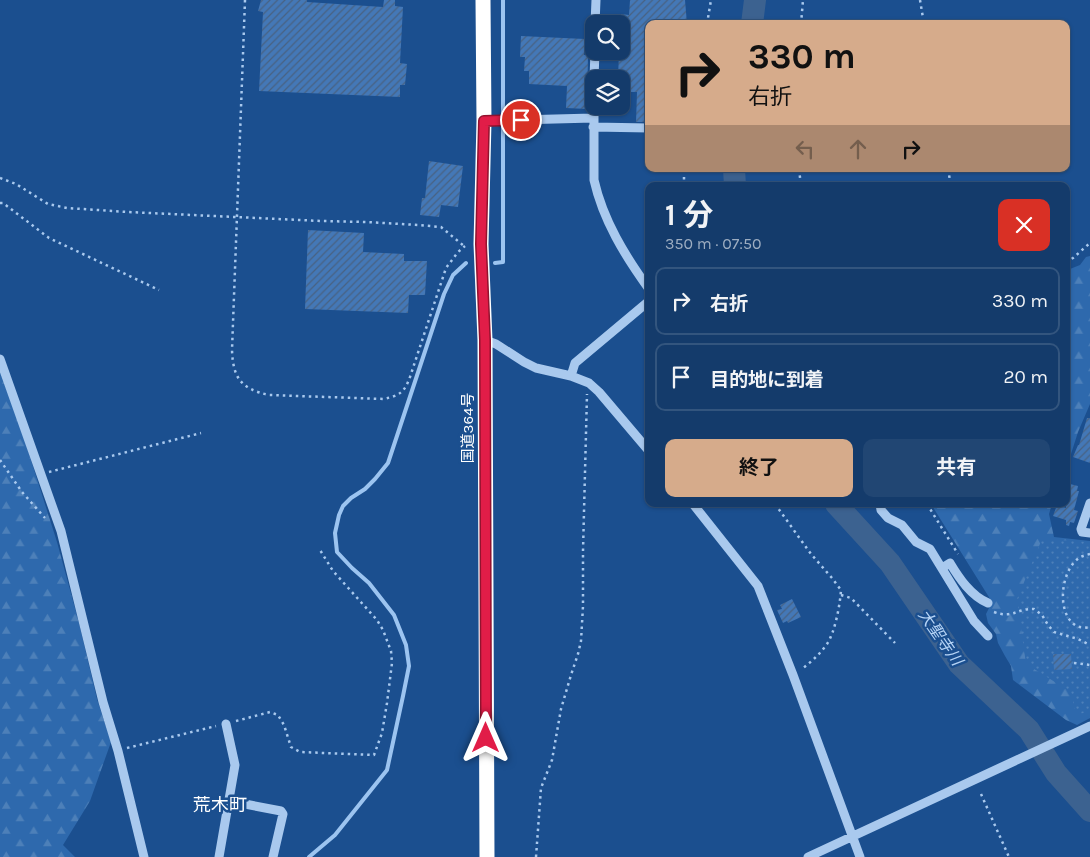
<!DOCTYPE html>
<html lang="ja">
<head>
<meta charset="utf-8">
<style>
  :root { --surface:#143b6b; --page:#214673; --text:#f1f3f6; --muted:#9dadc1; --line:#33557e; --accent:#d6ab8b }
  body { margin:0; font-family:Karla,"Noto Sans JP",sans-serif; background:var(--page); color:var(--text); height:100vh; display:flex; flex-direction:column; font-size:19px; white-space:nowrap }
  * { box-sizing:border-box; margin:0 }
  p { font-size:16px; color:var(--muted) }
  .icon { flex:none; width:28px; height:28px; fill:none; stroke:currentColor; stroke-width:2; stroke-linecap:round; stroke-linejoin:round }
  .map { position:relative; flex:1; overflow:hidden }
  .drawer { position:absolute; left:645px; top:182px; width:425px; height:325px; display:flex; flex-direction:column; background:var(--surface); border-radius:10px; box-shadow:0 1px 4px #0004,0 0 0 1px var(--line) }
  .drawer>* { flex:none }
  .guide { position:absolute; left:645px; top:20px; width:425px; height:152px; border-radius:10px; box-shadow:0 1px 4px #0004,0 0 0 1px var(--line); background:#d6ab8b; color:#111; overflow:hidden }
  .controls { position:absolute; left:585px; top:15px; display:grid; gap:10px }
  .controls a { display:grid; place-items:center; width:45px; height:45px; border-radius:10px; background:var(--surface); box-shadow:0 1px 4px #0004,0 0 0 1px var(--line); font-size:25px }
  .pin { position:absolute; display:grid; place-items:center; width:42px; height:42px; color:#fff; margin:-21px; border:2px solid #fff; border-radius:50%; box-shadow:0 1px 5px #0007 }
  .me { position:absolute; width:55px; margin:-28px; rotate:0deg; stroke-linejoin:round; filter:drop-shadow(0 0 4px #0008) }
  .turn { display:flex; align-items:center; gap:18px; height:105px; padding:0 20px; font-size:22px }
  .turn .icon { width:65px; height:65px; stroke-width:2.5 }
  .turn b { display:block; font-size:35px; line-height:42px }
  .lanes { display:flex; align-items:center; height:48px; padding:0 20px; background:#0003; justify-content:center; gap:25px; direction:ltr }
  .lanes .off { opacity:.35 }
  .round { display:grid; place-items:center; flex:none; width:52px; height:52px; border-radius:10px; background:var(--page) }
  .summary { display:flex; align-items:center; justify-content:space-between; height:85px; padding:0 20px }
  h1 { font-size:30px; font-weight:700; line-height:38px }
  .button { display:flex; gap:10px; margin-top:auto; padding:10px 20px }
  .button a { flex:1; height:58px; border-radius:10px; background:var(--accent); color:#111; font-size:20px; font-weight:700; line-height:58px; text-align:center }
  .button a+a { background:var(--page); color:var(--text) }
  ul { padding:0; list-style:none }
  li { display:flex; align-items:center; gap:15px; height:68px; margin:0 10px 8px; padding:0 10px; border:2px solid var(--line); border-radius:10px }
  li div { flex:1 }
  li b { display:block; font-size:19px }
  li em { font-style:normal }
  .map>svg:first-child { display:block }
</style>
</head>
<body>
<div class="map">
<svg width="1090" height="857" viewBox="0 0 1090 857">
  <defs>
    <pattern id="forest-firs" width="22" height="20" patternUnits="userSpaceOnUse" patternTransform="scale(1.25)"><rect width="22" height="20" fill="#2e69ad"/><path d="M5 1l3.5 6h-7zM16 11l3.5 6h-7z" fill="#4d80b9"/></pattern>
    <pattern id="park-dots" width="8" height="8" patternUnits="userSpaceOnUse" patternTransform="scale(1.25)"><rect width="8" height="8" fill="#2e69ad"/><path d="M2 2h.1M6 6h.1" fill="none" stroke="#4d80b9" stroke-width="1.8" stroke-linecap="round"/></pattern>
    <pattern id="building-hatch" width="6" height="6" patternUnits="userSpaceOnUse" patternTransform="scale(1.25)"><rect width="6" height="6" fill="#4478b7"/><path d="M-1 1l2-2M0 6l6-6M5 7l2-2" fill="none" stroke="#486282"/></pattern>
  </defs>
  <rect width="100%" height="100%" fill="#1b4f8f"/>
  <!-- forest -->
  <path fill="url(#forest-firs)" d="M 1090,256 L 1090,404 L 1078,432 L 1071,454 L 1066,462 L 1066,282 L 1068,280 L 1070,269 L 1080,265 L 1086,257 Z
    M 0,372 L 24,438 L 57,542 L 79,623 L 97,699 L 111,742 L 90,801 L 63,845 L 75,857 L 0,857 Z
    M 931,504 L 1052,504 L 1049,514 L 1054,537 L 1090,541 L 1090,718 L 1077,725 L 1066,720 L 1013,680 L 1011,666 L 1005,656 L 998,643 L 996,634 L 988,623 L 986,614 L 992,602 Z"/>
  <!-- park -->
  <path fill="url(#park-dots)" d="M 1042,539 L 1090,542 L 1090,710 L 1076,716 L 1071,692 L 1026,664 L 1017,599 Z"/>
  <g fill="none" stroke-linecap="round" stroke-linejoin="round">
    <!-- stream -->
    <path stroke="#9cc4f0" stroke-width="4" d="M 495,263 L 503,262 L 503,0
      M 309,857 L 335,835 L 387,770 L 403,696 L 409,666 L 406,645 L 394,615 L 369,583 L 352,568 L 337,552 L 335,533 L 339,515 L 343,506 L 351,498 L 365,489 L 375,479 L 388,463 L 444,294 L 453,275 L 466,263"/>
    <!-- river -->
    <path stroke="#3c6290" stroke-width="22" d="M 752,24 L 755,0
      M 734,169 L 735,186
      M 836,504 L 890,563 L 959,664 L 1029,730 L 1056,773 L 1090,811"/>
  </g>
  <!-- building -->
  <path fill="url(#building-hatch)" d="M 261,0 L 307,0 L 307,2 L 383,7 L 384,0 L 395,0 L 395,6 L 403,7 L 400,63 L 407,64 L 405,85 L 400,85 L 400,97 L 259,91 L 263,12 L 258,11 Z
    M 630,0 L 685,0 L 687,24 L 649,24 L 649,122 L 636,122 L 637,92 L 621,92 L 621,79 L 618,79 L 619,51 L 621,51 L 621,14 L 629,15 Z
    M 521,36 L 585,39 L 584,55 L 588,55 L 587,109 L 566,108 L 567,86 L 529,84 L 529,71 L 524,71 L 525,57 L 520,57 Z
    M 429,161 L 463,166 L 458,207 L 441,205 L 439,217 L 420,215 L 422,198 L 425,198 Z
    M 308,230 L 364,233 L 363,252 L 404,254 L 404,261 L 427,261 L 425,295 L 409,295 L 408,313 L 305,309 Z
    M 1087,418 L 1090,418 L 1090,463 L 1073,457 L 1078,445 L 1079,445 Z
    M 1066,483 L 1078,486 L 1077,491 L 1079,491 L 1074,510 L 1078,511 L 1074,523 L 1070,522 L 1069,526 L 1066,525 L 1066,520 L 1053,516 L 1057,505 L 1066,508 Z
    M 792,599 L 801,617 L 788,623 L 787,621 L 783,623 L 777,610 L 782,609 L 780,605 Z
    M 1053,654 L 1071,654 L 1072,669 L 1054,670 Z"/>
  <g fill="none" stroke-linecap="round" stroke-linejoin="round">
    <!-- path -->
    <path stroke="#a9c9ee" stroke-width="2.5" stroke-dasharray="2.5 4" stroke-linecap="butt" d="M 245,0 L 232,350 C 233,378 241,389 269,395 L 384,399 C 400,395 404,393 410,377 L 446,268 L 458,252 L 465,246
      M 920,0 L 924,24
      M 707,24 L 711,0
      M 801,24 L 803,0
      M 799,169 L 801,186
      M 948,169 L 951,186
      M 0,178 L 16,184 L 48,204 L 67,208 L 128,212 L 321,221 L 366,222 L 418,225 L 441,227 L 464,246
      M 684,186 L 684,169
      M 0,203 L 3,203 L 49,238 L 159,290
      M 1066,262 L 1073,258 L 1090,243
      M 0,460 L 22,492 L 45,518
      M 49,472 L 201,433
      M 775,504 L 811,554 L 832,578 L 841,590 C 840,605 835,632 827,644 C 820,654 811,662 802,669
      M 927,504 L 958,554
      M 1090,554 C 1086,555 1082,556 1079,558 C 1061,570 1056,612 1075,625 C 1079,628 1085,627 1090,628
      M 841,595 L 851,598 L 895,643
      M 994,612 C 1013,619 1017,608 1034,609 L 1042,615 L 1048,625 L 1054,632 L 1078,639 L 1090,645
      M 1074,663 L 1090,665
      M 236,721 L 270,712 L 278,715 L 284,725 L 291,747 L 300,752 L 374,755 L 382,733 L 387,703 L 392,663 L 391,651 L 383,630 L 377,620 L 333,571 L 320,550
      M 127,748 L 216,726
      M 981,794 L 1009,857
      M 536,857 L 541,788 L 552,760 L 561,709 L 571,675 L 578,654 L 581,641 L 583,606 L 583,551 L 587,394"/>
    <!-- minor -->
    <path stroke="#a9c9ee" stroke-width="9" d="M 595,24 L 596,0
      M 594,79 L 595,51
      M 594,104 L 594,180 C 603,220 625,256 649,289
      M 484,121 L 593,118
      M 593,127 L 649,128
      M 485,340 L 496,344 L 524,362 L 536,368 L 571,376 L 589,383 L 599,392 L 649,451
      M 0,359 L 61,531 L 103,702 L 118,751 L 144,857
      M 571,376 L 575,363 L 649,301
      M 1090,503 L 1081,529 L 1082,532 L 1090,533
      M 693,504 L 758,586 L 793,675 L 860,857
      M 880,504 L 881,510 L 888,518 L 902,525 L 916,542 L 930,549 L 974,621 L 988,636
      M 942,568 L 950,563 C 959,578 971,596 988,603
      M 229,801 L 281,811 L 283,814 L 273,857
      M 219,857 L 235,765 L 226,724
      M 808,857 L 1090,726"/>
    <!-- highway -->
    <path stroke="#fff" stroke-width="15" d="M 483,0 L 484,121 L 481,244 L 485,340 L 487,857"/>
  </g>
  <g fill="none" stroke-linecap="round" stroke-linejoin="round">
    <!-- route casing -->
    <g stroke="#92132f" stroke-width="12">
      <path id="route" d="M 486,738 L 485,340 L 481,244 L 484,121 L 521,120"/>
    </g>
    <!-- route -->
    <use href="#route" stroke="#e11d48" stroke-width="9"/>
  </g>
  <g text-anchor="middle" stroke-width="5" stroke-linejoin="round" paint-order="stroke">
    <!-- street labels -->
    <g font-size="15" fill="#fff" stroke="#1b4f8f">
      <text transform="translate(468 428) rotate(-90)" y="5">国道364号</text>
    </g>
    <!-- water labels -->
    <g font-size="16" font-style="italic" fill="#b5d3f5" stroke="#1b4f8f">
      <text transform="translate(941 637) rotate(55)" y="6">大聖寺川</text>
    </g>
    <!-- quarter labels -->
    <g font-size="18" fill="#fff" stroke="#1b4f8f">
      <text x="220" y="811">荒木町</text>
    </g>
  </g>
</svg>
<div class="controls">
<a><svg class="icon" aria-label="search" viewBox="0 0 24 24"><circle cx="10" cy="10" r="6"/><path d="M15 15l6 6"/></svg></a>
<a><svg class="icon" aria-label="layers" viewBox="0 0 24 24"><path d="M12 4l9 5-9 5-9-5zM3 14l9 5 9-5"/></svg></a>
</div>
<div class="pin" style="left:521px;top:120px;background:#d93025"><svg class="icon" aria-label="arrive" viewBox="0 0 24 24"><path d="M6 21V4h12l-3 4 3 4H6"/></svg></div>
<svg class="me" style="left:486px;top:738px" viewBox="-20 -20 40 40"><path d="M0-17L14 15 0 8-14 15z" fill="#e11d48" stroke="#fff" stroke-width="4"/></svg>
<div class="guide">
<div class="turn"><svg class="icon" aria-label="right" viewBox="0 0 24 24"><path d="M7 20v-9h11M14 6l5 5-5 5"/></svg><div><b>330 m</b>右折</div></div>
<div class="lanes"><svg class="icon off" aria-label="left" viewBox="0 0 24 24"><path d="M17 20v-9H6M10 6l-5 5 5 5"/></svg><svg class="icon off" aria-label="ahead" viewBox="0 0 24 24"><path d="M12 20V5M6 11l6-6 6 6"/></svg><svg class="icon" aria-label="right" viewBox="0 0 24 24"><path d="M7 20v-9h11M14 6l5 5-5 5"/></svg></div>
</div>
<section class="drawer">
<div class="summary"><div><h1>1 分</h1><p>350 m · 07:50</p></div><a class="round" style="background:#d93025;color:#fff"><svg class="icon" aria-label="close" viewBox="0 0 24 24"><path d="M6 6l12 12M18 6L6 18"/></svg></a></div>
<ul>
<li><svg class="icon" aria-label="right" viewBox="0 0 24 24"><path d="M7 20v-9h11M14 6l5 5-5 5"/></svg><div><b>右折</b></div><em>330 m</em></li>
<li><svg class="icon" aria-label="arrive" viewBox="0 0 24 24"><path d="M6 21V4h12l-3 4 3 4H6"/></svg><div><b>目的地に到着</b></div><em>20 m</em></li>
</ul>
<div class="button"><a>終了</a><a>共有</a></div>
</section>
</div>
</body>
</html>
